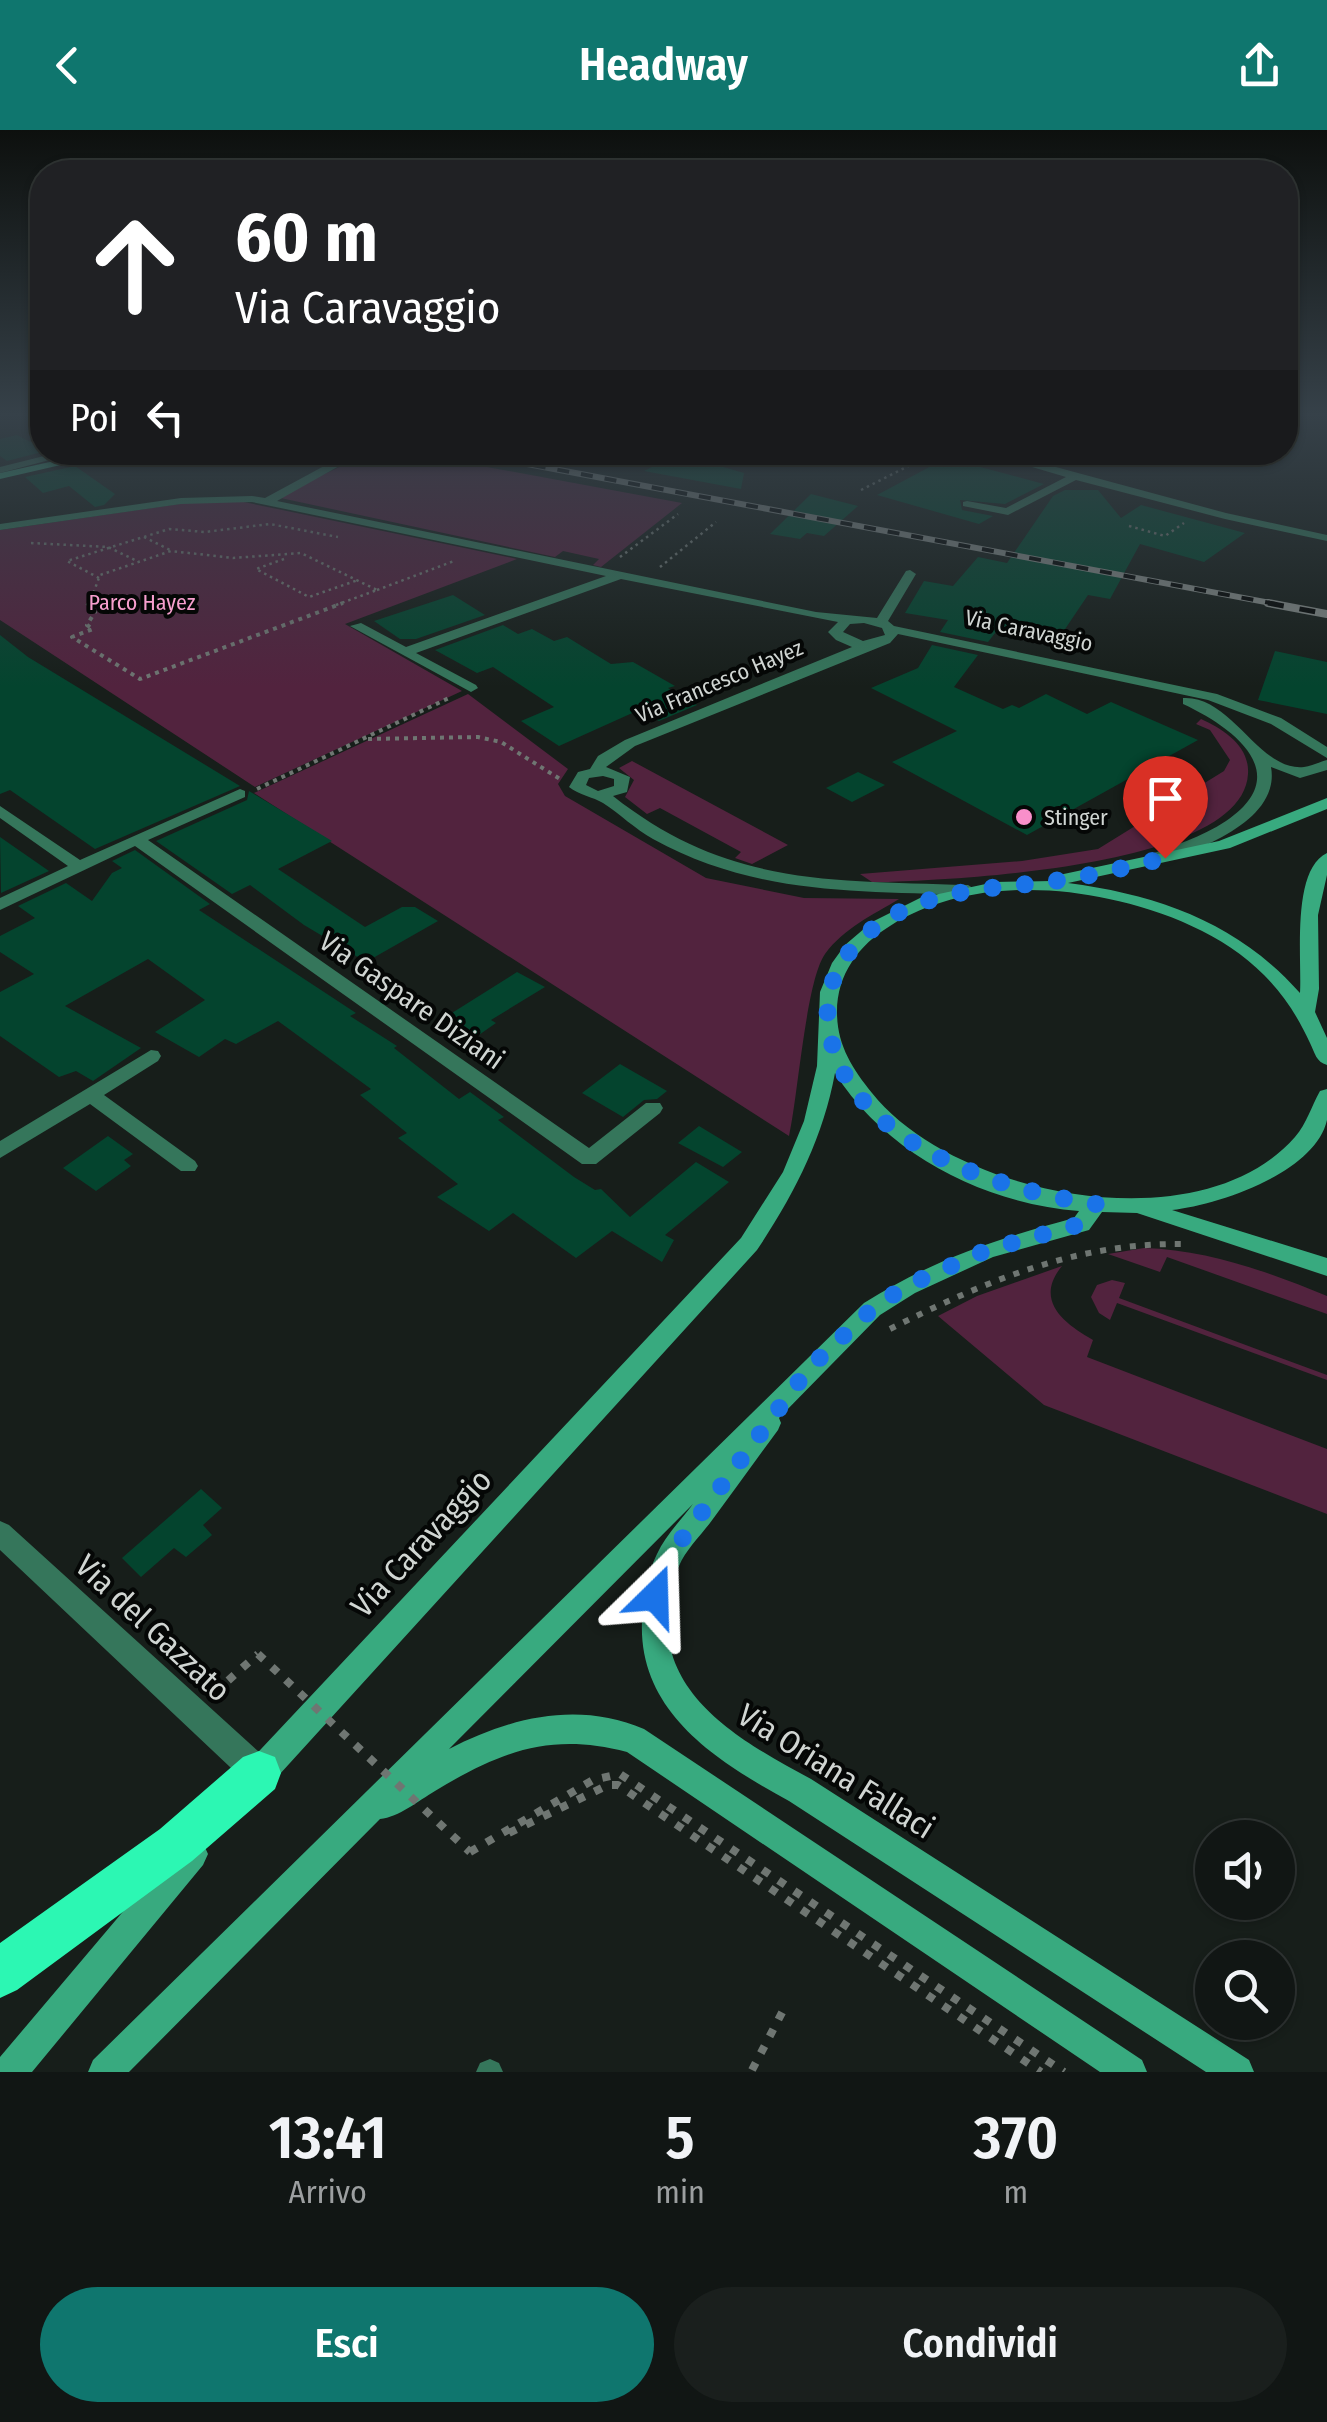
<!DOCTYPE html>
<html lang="it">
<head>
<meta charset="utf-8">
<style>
  :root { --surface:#111614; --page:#1a1f1d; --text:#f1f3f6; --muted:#9c9fa0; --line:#303534; --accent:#0f766e }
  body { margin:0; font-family:"Fira Sans Condensed",sans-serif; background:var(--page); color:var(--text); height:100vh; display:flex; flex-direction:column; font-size:38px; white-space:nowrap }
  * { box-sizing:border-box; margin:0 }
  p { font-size:32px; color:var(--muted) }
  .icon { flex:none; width:55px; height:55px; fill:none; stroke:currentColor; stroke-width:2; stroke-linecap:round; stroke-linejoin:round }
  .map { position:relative; height:1942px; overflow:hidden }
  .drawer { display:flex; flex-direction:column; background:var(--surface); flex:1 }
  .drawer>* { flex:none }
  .hud { position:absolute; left:30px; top:30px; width:1268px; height:305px; border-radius:40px; box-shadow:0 2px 8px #0004,0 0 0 2px var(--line); background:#202124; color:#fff; overflow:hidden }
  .tools { position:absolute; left:1195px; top:1690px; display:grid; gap:20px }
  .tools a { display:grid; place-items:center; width:100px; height:100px; border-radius:50%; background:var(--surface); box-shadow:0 2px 8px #0004,0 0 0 2px var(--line); font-size:50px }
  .pin { position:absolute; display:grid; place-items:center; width:85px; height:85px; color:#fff; margin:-102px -42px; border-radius:50% 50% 50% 0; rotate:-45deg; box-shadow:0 0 10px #0007 }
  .pin .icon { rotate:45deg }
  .me { position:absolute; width:110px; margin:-55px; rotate:22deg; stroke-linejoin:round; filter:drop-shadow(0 0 8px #0008) }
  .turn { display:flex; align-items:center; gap:35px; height:210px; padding:0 40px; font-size:45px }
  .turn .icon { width:130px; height:130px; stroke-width:2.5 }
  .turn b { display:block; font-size:70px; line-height:85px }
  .then { display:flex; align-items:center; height:95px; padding:0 40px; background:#0003; gap:20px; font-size:38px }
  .eta { display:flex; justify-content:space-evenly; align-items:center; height:170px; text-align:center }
  .eta b { font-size:60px; font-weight:600; line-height:70px }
  .primary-button { display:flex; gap:20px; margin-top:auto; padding:20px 40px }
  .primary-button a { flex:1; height:115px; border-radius:60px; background:var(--accent); color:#fff; font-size:40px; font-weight:600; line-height:115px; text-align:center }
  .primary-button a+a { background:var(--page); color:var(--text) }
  header { display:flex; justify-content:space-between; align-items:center; height:130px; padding:0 40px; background:var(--accent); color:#fff; font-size:45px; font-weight:600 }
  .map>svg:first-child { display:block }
</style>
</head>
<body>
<header><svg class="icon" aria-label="back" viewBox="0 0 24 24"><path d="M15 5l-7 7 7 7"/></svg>Headway<svg class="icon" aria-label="share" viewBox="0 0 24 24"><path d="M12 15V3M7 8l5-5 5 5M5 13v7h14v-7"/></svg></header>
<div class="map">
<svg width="1327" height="1942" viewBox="0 0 1327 1942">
  <rect width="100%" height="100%" fill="#171e1a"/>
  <!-- green -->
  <path fill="#52233e" d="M 406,322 L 682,373 L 601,437 L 593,435 L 599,429 L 563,421 L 555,427 L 276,367 L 369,323 Z
    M 239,371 L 517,429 L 345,494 L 462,561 L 255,657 L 0,490 L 0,400 L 186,373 Z
    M 468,564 L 568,639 L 558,654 L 565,666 L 706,748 L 804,768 L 899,769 C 873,785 844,798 825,824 C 806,851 798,966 789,1006 L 254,663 Z
    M 1201,589 C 1223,599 1250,616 1248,644 C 1243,738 955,749 888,752 L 872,752 L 860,744 L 1022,731 L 1098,719 L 1224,641 L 1230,630 L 1210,600 L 1196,594 Z
    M 632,631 L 788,715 L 752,734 L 735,728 L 741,722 L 660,678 L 647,684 L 625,667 L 634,650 L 619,638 Z
    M 1144,1118 C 1209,1120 1268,1142 1327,1166 L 1327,1184 L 1167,1127 L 1160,1142 L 1108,1124 Z
    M 1062,1136 C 1034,1170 1063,1193 1093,1210 L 1087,1227 L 1327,1319 L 1327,1384 L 1044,1275 L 938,1186 L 977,1166 Z
    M 1112,1150 L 1125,1153 L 1119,1168 L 1327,1245 L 1327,1250 L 1117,1173 L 1110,1190 L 1099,1183 L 1091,1167 L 1097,1155 Z"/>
  <!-- building -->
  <path fill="#04442e" d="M 17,305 L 42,318 L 42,322 L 7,331 L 0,326 L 0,309 Z
    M 678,324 L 744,343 L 741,359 L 644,341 Z
    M 950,326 L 980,337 L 1044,354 L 1005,374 L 960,370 L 962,380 L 993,386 L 979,394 L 877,365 Z
    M 75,336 L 115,364 L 104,375 L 95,377 L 69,356 L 43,363 L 25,347 Z
    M 1065,360 L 1098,360 L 1121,388 L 1141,375 L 1245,403 L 1204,432 L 1140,414 L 1110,469 L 1088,465 L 1057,511 L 999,498 L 988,512 L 940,502 L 948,490 L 905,483 L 924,451 L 953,456 L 978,427 L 1007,433 L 1053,366 Z
    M 811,364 L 858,376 L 824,406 L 807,403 L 800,409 L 770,404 Z
    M 453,465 L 485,485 L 416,509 L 400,509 L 374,491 Z
    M 503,495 L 518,504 L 532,499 L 554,511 L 567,507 L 611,534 L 633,532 L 675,556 L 668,558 L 697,575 L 659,591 L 639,580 L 559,616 L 521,591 L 554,577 L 493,537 L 477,543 L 435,520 Z
    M 0,505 L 28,527 L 240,656 L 95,719 L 10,660 L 0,664 Z
    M 932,515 L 978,525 L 954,557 L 1003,579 L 1012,575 L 1019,578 L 1046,564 L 1087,584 L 1111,572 L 1198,610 L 1027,705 L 892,632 L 957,601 L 871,558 L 918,538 Z
    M 1275,521 L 1327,532 L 1327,584 L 1258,570 Z
    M 858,642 L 885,655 L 852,672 L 826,658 Z
    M 249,661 L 332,711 L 278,739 L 365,797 L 402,777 L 415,777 L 438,791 L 366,832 L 304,795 L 250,755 L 232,764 L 156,711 L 247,670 Z
    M 0,707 L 49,741 L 1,763 Z
    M 135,720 L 210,774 L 199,780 L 356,883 L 350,886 L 397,916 L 394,918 L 459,969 L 470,962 L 504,987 L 498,990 L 574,1047 L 595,1060 L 601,1059 L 630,1087 L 696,1032 L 729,1052 L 665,1105 L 674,1110 L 662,1132 L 612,1101 L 576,1128 L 513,1083 L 489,1101 L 437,1067 L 458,1054 L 398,1008 L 407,1003 L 360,965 L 371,959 L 278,891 L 236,914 L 225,909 L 199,927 L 155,902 L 205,870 L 148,829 L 65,876 L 141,918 L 93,951 L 76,941 L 59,947 L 0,906 L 0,862 L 34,844 L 0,822 L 0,806 L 35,788 L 18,776 L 66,753 L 92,771 L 112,743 L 122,738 L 112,731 Z
    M 517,842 L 545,857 L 491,890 L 496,893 L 466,914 L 436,893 Z
    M 620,934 L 667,961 L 657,969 L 644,970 L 623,987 L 582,963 Z
    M 699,996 L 742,1022 L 723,1037 L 678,1013 Z
    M 108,1006 L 133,1024 L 124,1030 L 131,1036 L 96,1061 L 63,1038 Z
    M 201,1359 L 222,1378 L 203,1395 L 212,1405 L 186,1427 L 174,1418 L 141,1447 L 122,1428 Z"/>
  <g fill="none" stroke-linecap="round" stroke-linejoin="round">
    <!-- path-far3 -->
    <path stroke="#6f7672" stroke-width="2.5" stroke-dasharray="2.5 4" stroke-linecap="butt" d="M 701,322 L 717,327
      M 861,360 L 936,322
      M 1129,396 L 1165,406 L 1184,393
      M 144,407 L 170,420
      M 31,413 L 108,417 L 139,432
      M 620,427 L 678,384
      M 284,429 L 256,439 L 309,467 L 358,450
      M 660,437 L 716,392
      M 99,448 L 67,431 L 169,399 L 205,402 L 270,394 L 338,407
      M 377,460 L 454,431
      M 89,475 L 100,445 L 171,421 L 233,428 L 301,423 L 377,460
      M 336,475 L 377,460"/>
    <!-- path-far2 -->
    <path stroke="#6f7672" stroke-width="4" stroke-dasharray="4 5" stroke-linecap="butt" d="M 87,473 L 95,482 L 87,495 L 93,499 L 72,507 L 140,549 L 343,473
      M 368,609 L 478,607 L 501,612 L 560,649
      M 257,659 L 451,567"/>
    <!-- path-far1 -->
    <path stroke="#6f7672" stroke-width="6" stroke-dasharray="6 9" stroke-linecap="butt" d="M 890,1199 C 984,1152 1075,1113 1181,1114"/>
    <!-- path -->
    <path stroke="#6f7672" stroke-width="8" stroke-dasharray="8 11" stroke-linecap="butt" d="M 214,1563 L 258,1524
      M 509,1703 L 608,1655 L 618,1655 L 1041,1942
      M 470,1722 L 593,1650 L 620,1644 L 1064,1942
      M 752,1940 L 787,1873"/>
    <!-- lane -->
    <path fill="#35765b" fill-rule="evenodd" d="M 490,1929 L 499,1933 L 503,1942 L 476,1942 L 480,1933 Z"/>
    <!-- street -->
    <path fill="#35765b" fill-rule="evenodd" d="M 60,322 L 80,322 L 0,343 L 0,337 Z
      M 350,322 L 364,322 L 277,371 L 816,482 L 877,488 L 906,441 L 910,440 L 916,444 L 888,491 L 894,496 L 1217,564 L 1281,588 L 1327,617 L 1327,628 L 1271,594 L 1208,570 L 898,504 L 890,513 L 635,616 L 606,637 L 630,647 L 627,662 L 613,666 C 728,757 831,750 968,755 L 976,760 L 968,765 C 856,761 755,765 653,709 C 635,699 620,684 603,673 C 593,667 579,665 569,657 L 578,642 L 590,639 L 598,626 L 625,610 L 852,517 L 836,510 L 828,502 L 838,492 L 621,449 L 416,523 L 476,555 L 478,558 L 471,562 L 350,496 L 361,493 L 406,517 L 606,446 L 252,372 L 181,374 L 0,400 L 0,394 L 181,368 L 252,366 L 265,368 ZM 864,493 L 882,498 L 885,505 L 863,511 L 843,502 L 850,494 ZM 603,646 L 614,649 L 614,656 L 598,661 L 586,655 L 589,648 Z
      M 981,322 L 1000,322 L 1226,383 L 1327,405 L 1327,411 L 1225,389 L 1076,350 L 1008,385 L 963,376 L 963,372 L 967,371 L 1006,378 L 1066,347 Z
      M 1183,568 C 1232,565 1259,642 1304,637 C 1311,636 1320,632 1327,630 L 1327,640 L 1300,648 L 1271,637 C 1281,692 1194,722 1152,734 L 1146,732 L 1146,726 C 1173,716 1202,707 1226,691 C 1296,644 1233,597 1183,574 Z
      M 240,659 L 245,661 L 245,667 L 148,710 L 589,1018 L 646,973 L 660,973 L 663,978 L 660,983 L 596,1034 L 582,1034 L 135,716 L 0,780 L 0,768 L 68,736 L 0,688 L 0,676 L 80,730 Z
      M 151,920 L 158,921 L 161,926 L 158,931 L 104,965 L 195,1031 L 198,1036 L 195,1041 L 181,1041 L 90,974 L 0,1028 L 0,1011 Z
      M 0,1391 L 9,1395 L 270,1632 L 274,1643 L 270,1654 L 259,1658 L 248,1654 L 0,1420 Z"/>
    <!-- secondary -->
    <path fill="#38aa7f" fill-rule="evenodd" d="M 95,322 L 117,322 L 0,349 L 0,343 Z
      M 1327,668 L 1327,679 L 1230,718 L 1068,753 C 1159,765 1238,793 1300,863 C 1302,829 1291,740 1327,723 L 1327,745 L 1318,785 L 1319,859 L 1315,882 L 1327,908 L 1327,935 C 1316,932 1315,923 1310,913 C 1298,887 1284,865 1264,845 C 1225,805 1163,780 1109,769 C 1038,753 953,756 890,796 C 859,815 837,844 837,882 C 837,915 852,938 872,963 C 954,1066 1200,1116 1295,1007 C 1307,993 1311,977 1320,961 L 1327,959 C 1327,969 1327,981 1327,990 C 1315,1043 1218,1075 1172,1080 L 1327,1128 L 1327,1146 L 1137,1083 L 1102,1082 L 1089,1100 L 993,1127 L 915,1163 L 880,1185 L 779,1288 L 781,1293 L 778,1300 C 755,1331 733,1362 710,1393 C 700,1406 685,1421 679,1436 C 635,1549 725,1603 811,1649 L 1249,1930 L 1254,1942 L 1206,1942 L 789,1671 C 718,1632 638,1583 642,1491 C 642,1469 647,1444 657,1424 C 665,1406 681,1390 693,1374 L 449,1619 C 511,1587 578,1571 644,1599 L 1142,1930 L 1147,1942 L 1100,1942 L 627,1622 C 551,1602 501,1621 435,1661 C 418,1671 399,1687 380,1689 L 129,1942 L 88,1942 L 93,1930 L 864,1173 C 934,1129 994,1110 1074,1088 L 1079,1081 C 985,1074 886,1024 835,943 C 823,1008 794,1065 757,1120 L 269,1656 L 258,1660 L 247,1656 L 243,1645 L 247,1634 L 741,1108 L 783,1042 L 804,991 L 817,936 L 820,862 L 832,833 L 845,815 L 872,792 L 920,768 L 995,752 L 1051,751 L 1059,745 L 1219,711 Z
      M 192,1708 L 203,1713 L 208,1724 L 203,1735 L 32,1942 L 0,1942 L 0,1927 L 181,1713 Z"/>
    <!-- highway -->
    <path fill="#2cf7b3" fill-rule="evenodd" d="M 259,1621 L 275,1627 L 281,1643 L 275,1659 L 192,1731 L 17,1860 L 0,1868 L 0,1813 L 160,1699 L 243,1627 Z"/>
    <!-- rail-far1 casing -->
    <g stroke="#7d8380" stroke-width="6">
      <path id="rail-far1" d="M 463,322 L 1281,475"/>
    </g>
    <!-- rail casing -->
    <g stroke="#7d8380" stroke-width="8">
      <path id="rail" d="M 1268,473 L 1327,484"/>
    </g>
    <!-- rail-far1 -->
    <use href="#rail-far1" stroke="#050706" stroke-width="4" stroke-dasharray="12" stroke-linecap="butt"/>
    <!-- rail -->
    <use href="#rail" stroke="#050706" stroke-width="5" stroke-dasharray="16" stroke-linecap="butt"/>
    <!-- path-bridge -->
    <path stroke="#6f7672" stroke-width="8" stroke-dasharray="8 11" stroke-linecap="butt" d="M 258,1524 L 470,1722"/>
  </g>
  <!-- sky -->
  <linearGradient id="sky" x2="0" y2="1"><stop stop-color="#0d100e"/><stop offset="0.51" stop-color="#364149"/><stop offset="1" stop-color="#364149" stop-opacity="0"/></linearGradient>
  <rect width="1327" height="557" fill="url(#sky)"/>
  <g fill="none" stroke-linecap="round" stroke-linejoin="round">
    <!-- route -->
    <path stroke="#1a73e8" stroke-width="18" stroke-dasharray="0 32.4" d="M 655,1466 L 668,1428 L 809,1238 L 872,1179 L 906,1156 L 987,1120 L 1081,1094 L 1096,1074 C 997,1060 838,1010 828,890 C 824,850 848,816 879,794 C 933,757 999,759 1061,750 C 1096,745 1131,736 1165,728"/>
  </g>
  <!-- markers -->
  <circle fill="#f98fca" stroke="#050706" stroke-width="4" cx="1024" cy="687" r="10"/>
  <g text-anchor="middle" stroke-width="8" stroke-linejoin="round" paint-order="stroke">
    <!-- far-park labels -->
    <g font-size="22" fill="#f79fce" stroke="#050706">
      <text x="142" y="480">Parco Hayez</text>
    </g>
    <!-- far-street labels -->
    <g font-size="22" fill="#d0d5d2" stroke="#050706">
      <text transform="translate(1029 500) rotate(12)" y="8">Via Caravaggio</text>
      <text transform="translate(719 551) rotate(-23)" y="8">Via Francesco Hayez</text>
    </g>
    <!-- far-poi labels -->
    <g font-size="22" fill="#d0d5d2" stroke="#050706" text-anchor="start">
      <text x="1044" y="695">Stinger</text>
    </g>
    <!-- street labels -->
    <g font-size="28" fill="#d0d5d2" stroke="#050706">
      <text transform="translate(412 870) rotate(35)" y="10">Via Gaspare Diziani</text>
    </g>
    <!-- near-street labels -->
    <g font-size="32" fill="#d0d5d2" stroke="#050706">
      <text transform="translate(421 1413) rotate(-47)" y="11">Via Caravaggio</text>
      <text transform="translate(153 1498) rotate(43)" y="11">Via del Gazzato</text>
      <text transform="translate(836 1641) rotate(32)" y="11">Via Oriana Fallaci</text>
    </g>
  </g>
</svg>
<div class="tools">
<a><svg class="icon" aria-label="sound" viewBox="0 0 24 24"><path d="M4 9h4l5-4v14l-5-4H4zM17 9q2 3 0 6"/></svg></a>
<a><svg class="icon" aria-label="search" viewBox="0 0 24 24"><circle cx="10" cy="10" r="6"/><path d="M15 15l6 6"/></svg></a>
</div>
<div class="pin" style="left:1165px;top:728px;background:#d93025"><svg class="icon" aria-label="arrive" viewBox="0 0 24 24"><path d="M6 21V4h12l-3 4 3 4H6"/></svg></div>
<svg class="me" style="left:655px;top:1466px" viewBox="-20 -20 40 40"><path d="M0-17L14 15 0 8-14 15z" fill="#1a73e8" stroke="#fff" stroke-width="4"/></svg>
<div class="hud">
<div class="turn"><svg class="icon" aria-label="ahead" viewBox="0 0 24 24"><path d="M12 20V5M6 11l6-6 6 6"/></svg><div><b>60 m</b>Via Caravaggio</div></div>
<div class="then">Poi<svg class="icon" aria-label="left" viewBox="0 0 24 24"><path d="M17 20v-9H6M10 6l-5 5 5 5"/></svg></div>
</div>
</div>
<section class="drawer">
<div class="eta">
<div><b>13:41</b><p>Arrivo</p></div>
<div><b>5</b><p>min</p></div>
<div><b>370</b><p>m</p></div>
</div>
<div class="primary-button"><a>Esci</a><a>Condividi</a></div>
</section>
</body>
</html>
